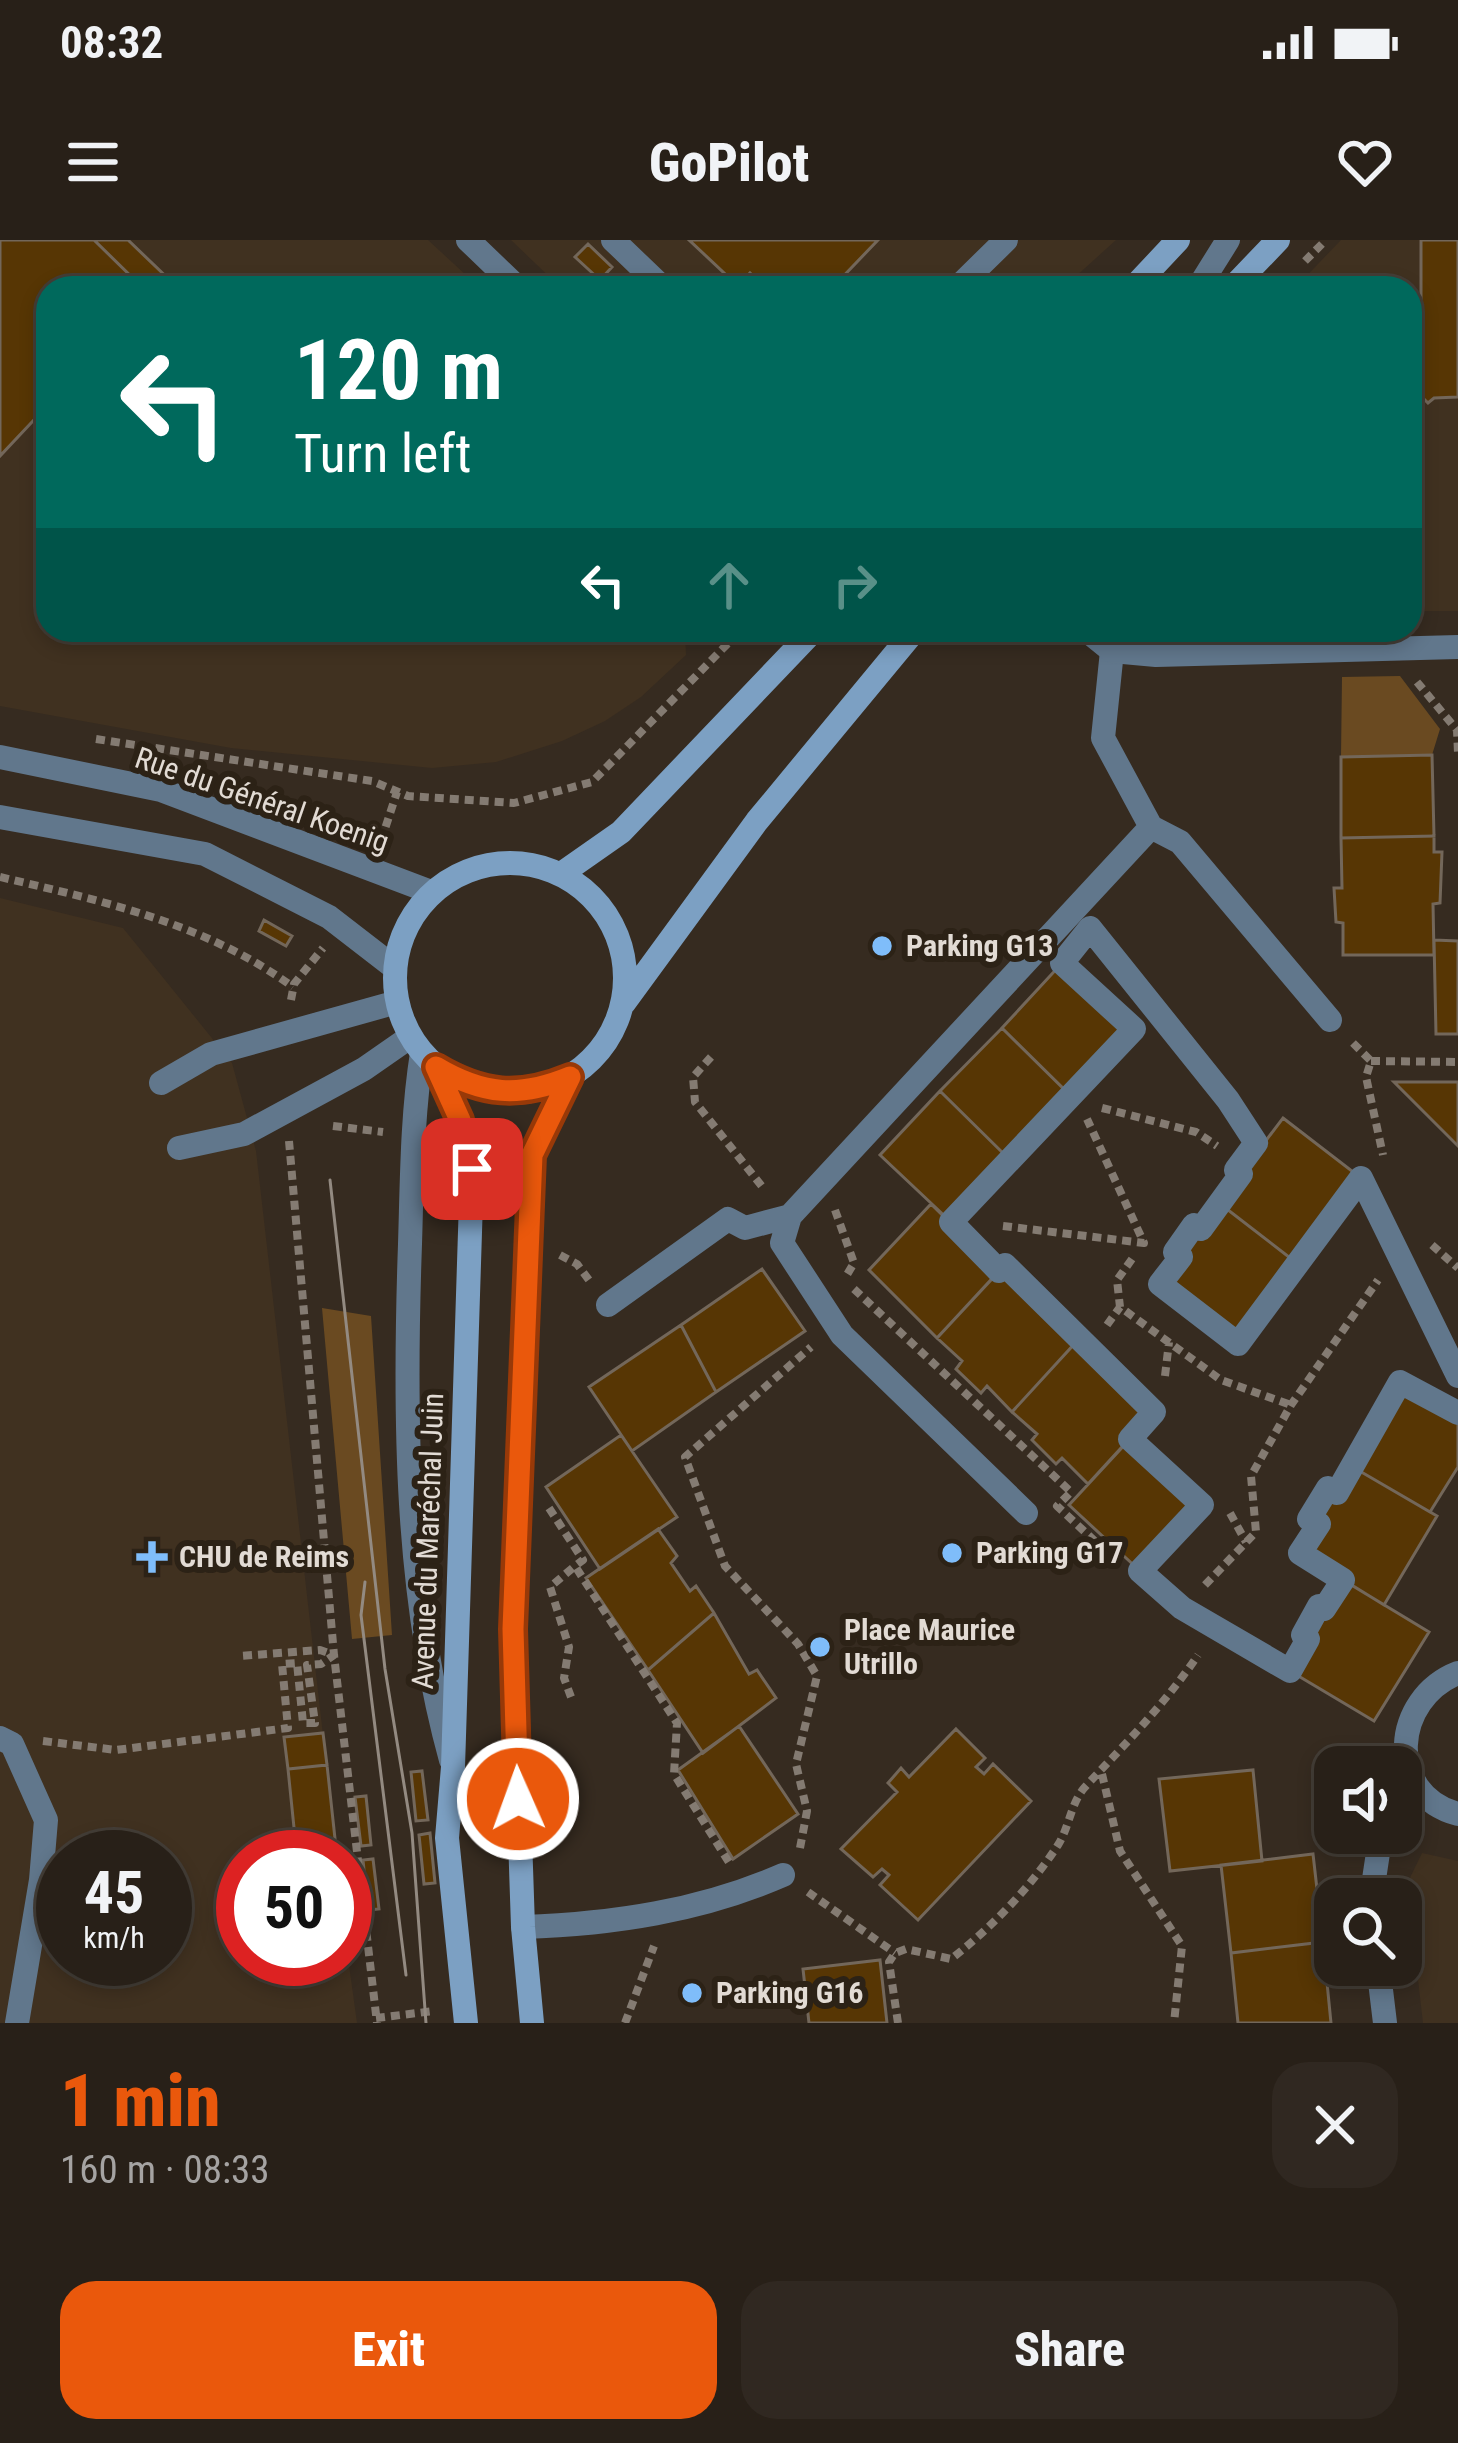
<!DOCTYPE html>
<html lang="en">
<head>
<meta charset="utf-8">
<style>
  :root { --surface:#282018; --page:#302821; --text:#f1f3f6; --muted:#a5a3a2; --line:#443e37; --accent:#ea580c }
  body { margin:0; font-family:"Roboto Condensed",sans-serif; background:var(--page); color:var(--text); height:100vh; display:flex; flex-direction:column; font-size:45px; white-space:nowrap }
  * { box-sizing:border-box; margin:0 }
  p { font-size:39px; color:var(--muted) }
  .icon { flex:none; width:66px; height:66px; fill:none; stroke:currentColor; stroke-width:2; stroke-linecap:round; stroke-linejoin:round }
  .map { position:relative; height:1783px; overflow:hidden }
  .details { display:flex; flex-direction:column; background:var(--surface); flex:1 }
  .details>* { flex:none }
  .top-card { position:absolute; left:36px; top:36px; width:1386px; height:366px; border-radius:36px; box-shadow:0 6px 18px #0003,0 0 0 3px var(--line); background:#00695c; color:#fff; overflow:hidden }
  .fabs { position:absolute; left:1314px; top:1506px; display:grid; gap:24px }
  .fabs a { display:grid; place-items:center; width:108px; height:108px; border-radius:24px; background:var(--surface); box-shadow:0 6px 18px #0003,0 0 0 3px var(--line); font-size:60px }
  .speed { position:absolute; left:36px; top:1590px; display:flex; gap:24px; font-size:60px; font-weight:700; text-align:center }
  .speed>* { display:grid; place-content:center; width:156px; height:156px; border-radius:50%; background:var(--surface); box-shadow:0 6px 18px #0003,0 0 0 3px var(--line); line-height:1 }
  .speed small { font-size:30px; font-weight:400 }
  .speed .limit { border:18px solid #d22; background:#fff; color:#111 }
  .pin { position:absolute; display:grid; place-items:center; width:102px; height:102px; color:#fff; margin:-51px; border-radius:24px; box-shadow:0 6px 18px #0006 }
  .me { position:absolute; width:132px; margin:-66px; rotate:358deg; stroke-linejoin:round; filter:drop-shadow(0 0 9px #0008) }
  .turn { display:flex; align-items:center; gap:42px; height:252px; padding:0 60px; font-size:54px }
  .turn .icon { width:156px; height:156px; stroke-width:2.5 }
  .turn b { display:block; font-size:84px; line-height:102px }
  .lanes { display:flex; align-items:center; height:114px; padding:0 60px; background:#0003; justify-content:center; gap:60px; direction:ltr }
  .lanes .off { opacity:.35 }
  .round { display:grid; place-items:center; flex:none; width:126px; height:126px; border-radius:36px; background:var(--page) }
  .headline { display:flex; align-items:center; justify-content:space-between; height:204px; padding:0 60px }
  h1 { font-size:72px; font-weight:800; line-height:90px; color:var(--accent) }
  .button { display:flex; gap:24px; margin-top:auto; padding:24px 60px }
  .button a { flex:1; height:138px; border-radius:36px; background:var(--accent); color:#fff; font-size:48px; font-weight:800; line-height:138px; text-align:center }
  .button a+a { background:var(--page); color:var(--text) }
  .status { display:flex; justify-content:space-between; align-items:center; height:84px; padding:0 60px; background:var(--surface); direction:ltr }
  .status svg { height:33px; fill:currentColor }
  header { display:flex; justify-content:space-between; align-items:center; height:156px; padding:0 60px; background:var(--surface); font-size:54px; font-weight:800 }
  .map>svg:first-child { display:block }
</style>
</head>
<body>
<div class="status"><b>08:32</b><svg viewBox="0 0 49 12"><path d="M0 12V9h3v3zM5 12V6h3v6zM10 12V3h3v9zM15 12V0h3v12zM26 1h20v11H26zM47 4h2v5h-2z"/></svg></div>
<header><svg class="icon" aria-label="menu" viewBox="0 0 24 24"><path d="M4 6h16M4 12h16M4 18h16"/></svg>GoPilot<svg class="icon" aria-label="heart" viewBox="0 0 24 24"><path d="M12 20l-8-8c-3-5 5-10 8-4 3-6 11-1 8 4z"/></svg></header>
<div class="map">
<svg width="1458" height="1783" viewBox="0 0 1458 1783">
  <rect width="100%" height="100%" fill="#362b20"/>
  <!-- built -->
  <path fill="#403120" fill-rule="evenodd" d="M 0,0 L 428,0 L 480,48 L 48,48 L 48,390 L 685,390 L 686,415 L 641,457 L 605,481 L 562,501 L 496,522 L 432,528 L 231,508 L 0,466 Z
    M 511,0 L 1116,0 L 1063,48 L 561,48 Z
    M 1341,0 L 1458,0 L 1458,371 L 1410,371 L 1410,48 L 1295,48 Z
    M 0,658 L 123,688 L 232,823 L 256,911 L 337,1617 L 243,1617 L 243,1719 L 345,1719 L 345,1696 L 357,1783 L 0,1783 ZM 63,1617 L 165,1617 L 165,1719 L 63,1719 Z
    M 1422,1613 L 1458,1621 L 1458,1783 L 1423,1783 L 1407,1644 Z"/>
  <!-- green -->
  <path fill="#6a4a21" d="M 1400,436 L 1440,489 L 1432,515 L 1341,517 L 1342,437 Z
    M 322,1068 L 371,1076 L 392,1395 L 352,1399 Z"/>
  <!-- building -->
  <path fill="#573604" stroke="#73675a" stroke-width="3" d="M 0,0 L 94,0 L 143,48 L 48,48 L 48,165 L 0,216 Z
    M 94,0 L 128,0 L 178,48 L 143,48 Z
    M 689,0 L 878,0 L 832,48 L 765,48 L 750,33 L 738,46 Z
    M 1421,0 L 1458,0 L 1458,157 L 1434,158 L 1428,163 L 1415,150 L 1421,144 Z
    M 588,4 L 612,27 L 600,40 L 575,17 Z
    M 1432,515 L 1434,596 L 1341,598 L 1341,517 Z
    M 1434,596 L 1434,612 L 1442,612 L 1440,663 L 1433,664 L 1434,715 L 1343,715 L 1343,683 L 1336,682 L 1334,648 L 1342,648 L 1341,598 Z
    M 264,680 L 292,696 L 286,706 L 259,691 Z
    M 1434,700 L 1458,701 L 1458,794 L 1436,794 Z
    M 1062,723 L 1134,789 L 1072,857 L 1002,788 Z
    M 1002,788 L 1072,857 L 1010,920 L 940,851 Z
    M 1394,842 L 1458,842 L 1458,906 Z
    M 940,851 L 1010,920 L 951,982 L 880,915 Z
    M 1283,878 L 1361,938 L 1298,1024 L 1219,963 Z
    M 1219,963 L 1298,1024 L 1238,1104 L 1160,1044 Z
    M 931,964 L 999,1031 L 937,1098 L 869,1030 Z
    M 1005,1025 L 1078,1100 L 1012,1172 L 987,1146 L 981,1153 L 956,1129 L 962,1121 L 937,1098 Z
    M 762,1029 L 805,1091 L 716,1152 L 681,1085 Z
    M 681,1085 L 716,1152 L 632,1211 L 589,1147 Z
    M 1078,1100 L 1154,1172 L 1088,1244 L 1062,1218 L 1056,1224 L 1032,1200 L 1037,1194 L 1012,1172 Z
    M 1400,1142 L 1458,1173 L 1458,1227 L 1430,1272 L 1351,1226 Z
    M 621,1195 L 677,1277 L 600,1329 L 546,1247 Z
    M 1130,1199 L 1202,1265 L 1140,1331 L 1069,1265 Z
    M 1351,1226 L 1437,1276 L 1384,1365 L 1300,1313 Z
    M 658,1289 L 677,1316 L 671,1323 L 690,1351 L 696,1346 L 714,1373 L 648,1430 L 586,1338 Z
    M 1343,1340 L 1429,1392 L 1374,1481 L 1290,1431 Z
    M 714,1373 L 749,1434 L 757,1430 L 776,1458 L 703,1513 L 648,1430 Z
    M 739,1486 L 798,1574 L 733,1619 L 678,1530 Z
    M 956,1489 L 985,1518 L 976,1527 L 984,1534 L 993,1524 L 1031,1561 L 918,1680 L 880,1645 L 889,1635 L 882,1629 L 873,1637 L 841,1609 L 897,1552 L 888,1543 L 895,1535 L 901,1528 L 909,1537 Z
    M 323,1493 L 327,1525 L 288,1529 L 284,1497 Z
    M 327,1525 L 337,1617 L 297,1617 L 288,1529 Z
    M 1253,1530 L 1262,1621 L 1170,1631 L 1159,1539 Z
    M 422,1531 L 428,1580 L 416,1581 L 411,1532 Z
    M 366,1556 L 371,1605 L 361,1606 L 355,1557 Z
    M 430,1593 L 435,1643 L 424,1644 L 419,1595 Z
    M 1313,1614 L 1323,1702 L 1231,1713 L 1221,1625 Z
    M 373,1619 L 379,1669 L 368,1670 L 363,1620 Z
    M 1323,1702 L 1331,1783 L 1238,1783 L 1231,1713 Z
    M 880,1720 L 887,1783 L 809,1783 L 803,1729 Z"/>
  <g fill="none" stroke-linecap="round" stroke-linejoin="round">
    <!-- path -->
    <path stroke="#847b72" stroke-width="8" stroke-dasharray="9 6" stroke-linecap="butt" d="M 1305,21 L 1326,0
      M 1417,442 L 1457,490 L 1458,513
      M 96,499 L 372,541 L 408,556 L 514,563 L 592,542 L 741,390
      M 381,601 L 397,552
      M 0,637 C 103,661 207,684 293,747
      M 291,760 L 294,744 L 323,708
      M 1353,803 L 1371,821 L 1366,837 L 1383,915
      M 711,817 L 693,837 L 695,862 L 764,949
      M 1371,821 L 1458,822
      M 1102,868 L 1196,892 L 1217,906
      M 333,886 L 383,892
      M 289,901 L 334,1415 L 377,1783
      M 835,970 L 854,1023 L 845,1038
      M 1003,986 L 1144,1003 L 1087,879
      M 1432,1005 L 1458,1028
      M 560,1015 L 577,1024 L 589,1040
      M 1132,1019 L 1117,1040 L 1120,1067 L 1221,1140 L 1291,1165
      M 854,1049 L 1071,1252 L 1057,1266 L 1113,1318
      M 1107,1085 L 1120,1067
      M 1165,1136 L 1169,1102
      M 549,1268 L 583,1320 L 575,1326 L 677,1483 L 674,1534 L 730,1624
      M 1230,1273 L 1246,1302
      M 1205,1345 L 1256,1292 L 1251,1236 L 1291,1165 L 1378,1040
      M 571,1457 L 564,1438 L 569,1407 L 550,1347 L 575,1326
      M 43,1501 L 116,1510 L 288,1488 L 282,1424 L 297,1423 L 303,1483 L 315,1483 L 307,1425 L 321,1424 L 334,1415 L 320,1410 L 240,1416
      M 1102,1534 L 1120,1611 L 1182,1706 L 1174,1783
      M 800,1608 L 807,1571 L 796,1524 L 817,1436 L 798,1404 L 725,1326 L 685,1217 L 811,1107
      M 808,1652 L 895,1713
      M 376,1778 L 434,1771
      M 625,1783 L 654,1706
      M 898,1783 L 889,1722 L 895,1713 L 906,1709 L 951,1719 C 991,1688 1030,1648 1058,1605 C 1069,1588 1071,1562 1085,1547 C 1125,1504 1165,1464 1198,1415"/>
    <!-- service -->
    <path stroke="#61778c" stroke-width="24" d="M 613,0 L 663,48
      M 957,48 L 1006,0
      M 1112,411 L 1103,498 L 1151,587 L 1180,602 L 1330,780
      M 1221,413 L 1239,390
      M 422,813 C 412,876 412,940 410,1004 C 404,1175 405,1354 451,1520
      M 161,843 L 211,814 L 397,762
      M 179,908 L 244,894 L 364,829 L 410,797
      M 790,976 L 782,1003 L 842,1095 L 1026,1273
      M 608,1065 L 728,979 L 745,988 L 790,976 L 1151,587
      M 0,1498 L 12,1504 L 46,1580 L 41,1640 L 17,1783
      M 523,1687 C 613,1684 700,1671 783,1635"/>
    <!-- pedestrian -->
    <path stroke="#61778c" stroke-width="24" d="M 1458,1136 L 1361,938 L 1238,1104 L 1160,1044 L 1181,1017 L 1175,1012 L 1194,985 L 1201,989 L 1241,934 L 1236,930 L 1256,903 L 1228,860 L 1090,688 L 1062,723 L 1134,789 L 951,982 L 999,1031 L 1005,1025 L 1154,1172 L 1130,1199 L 1202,1265 L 1140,1331 L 1182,1368 L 1290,1431 L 1308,1399 L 1303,1395 L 1319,1366 L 1324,1369 L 1343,1340 L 1300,1313 L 1319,1284 L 1309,1279 L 1328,1248 L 1337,1253 L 1400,1142 L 1458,1173"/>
    <!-- minor -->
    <path stroke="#61778c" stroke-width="24" d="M 468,0 L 518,48
      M 1198,48 L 1228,0
      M 1086,390 L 1112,411 L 1156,415 L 1458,407
      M 0,517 L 161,550 L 431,652
      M 0,577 L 205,614 L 329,677 L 395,728
      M 1458,1433 C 1393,1458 1384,1554 1458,1574
      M 1371,1659 L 1381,1593
      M 1378,1725 L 1385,1783"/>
    <!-- secondary -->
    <path stroke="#7ca0c3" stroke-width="24" d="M 1133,48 L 1178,0
      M 1232,48 L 1278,0
      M395 738a115 115 0 1 1 230 0a115 115 0 1 1-230 0Z
      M 561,634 L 621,592 L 814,390
      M 624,763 L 757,581 L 915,390
      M 436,827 L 460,880 L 472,929 L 453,1527 L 447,1598 L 466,1783
      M 532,1783 L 523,1687 L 513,1389 L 520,1183 L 533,915 L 570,837"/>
    <!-- tram -->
    <path stroke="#938a81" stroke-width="3" d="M 330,940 L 385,1429 L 412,1593 L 426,1783
      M 365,1342 L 361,1375 L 406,1735"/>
  </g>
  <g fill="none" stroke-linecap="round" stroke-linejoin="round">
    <!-- route casing -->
    <g stroke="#983908" stroke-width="30">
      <path id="route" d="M 472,929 L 460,880 L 436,827 C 483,855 519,858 570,837 L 532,915 L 513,1389 L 518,1559"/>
    </g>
    <!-- route -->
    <use href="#route" stroke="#ea580c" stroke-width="21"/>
  </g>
  <!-- markers -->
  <g fill="#7fbdfa" stroke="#2c2216" stroke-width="4.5">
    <circle cx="882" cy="706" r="12"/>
    <circle cx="952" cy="1313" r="12"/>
    <path d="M146 1299h12v12h12v12h-12v12h-12v-12h-12v-12h12z"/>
    <circle cx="820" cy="1407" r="12"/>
    <circle cx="692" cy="1753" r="12"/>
  </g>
  <g text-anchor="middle" stroke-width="12" stroke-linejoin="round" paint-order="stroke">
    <!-- street labels -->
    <g font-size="30" fill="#e2dbd4" stroke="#2c2216">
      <text transform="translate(262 560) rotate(19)" y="10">Rue du Général Koenig</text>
      <text transform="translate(428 1301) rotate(-88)" y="10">Avenue du Maréchal Juin</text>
    </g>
    <!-- poi labels -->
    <g font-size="30" font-weight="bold" fill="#e2dbd4" stroke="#2c2216" text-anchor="start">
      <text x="906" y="716">Parking G13</text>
      <text x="976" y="1323">Parking G17</text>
      <text x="179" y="1327">CHU de Reims</text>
      <text x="844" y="1400">Place Maurice<tspan x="844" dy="34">Utrillo</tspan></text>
      <text x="716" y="1763">Parking G16</text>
    </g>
  </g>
</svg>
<div class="fabs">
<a><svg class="icon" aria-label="sound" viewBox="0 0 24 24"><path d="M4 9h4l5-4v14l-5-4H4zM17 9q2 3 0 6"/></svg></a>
<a><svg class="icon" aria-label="search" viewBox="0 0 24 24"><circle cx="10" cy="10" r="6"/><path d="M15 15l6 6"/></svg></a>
</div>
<div class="speed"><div>45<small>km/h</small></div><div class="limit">50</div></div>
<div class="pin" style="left:472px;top:929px;background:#d93025"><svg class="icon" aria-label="arrive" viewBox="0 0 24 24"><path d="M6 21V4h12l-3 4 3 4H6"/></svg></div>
<svg class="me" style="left:518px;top:1559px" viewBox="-20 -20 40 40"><circle r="17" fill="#ea580c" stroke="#fff" stroke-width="3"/><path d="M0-11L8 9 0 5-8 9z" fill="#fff"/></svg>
<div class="top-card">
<div class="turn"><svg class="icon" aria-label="left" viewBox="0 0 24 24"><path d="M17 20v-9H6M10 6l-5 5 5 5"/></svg><div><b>120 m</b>Turn left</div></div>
<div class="lanes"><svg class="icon" aria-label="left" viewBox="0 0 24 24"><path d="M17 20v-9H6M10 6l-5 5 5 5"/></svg><svg class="icon off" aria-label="ahead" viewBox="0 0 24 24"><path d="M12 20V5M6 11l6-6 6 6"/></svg><svg class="icon off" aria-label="right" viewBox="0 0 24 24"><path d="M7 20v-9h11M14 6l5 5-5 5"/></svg></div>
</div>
</div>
<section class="details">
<div class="headline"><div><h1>1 min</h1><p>160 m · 08:33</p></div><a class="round"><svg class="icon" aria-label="close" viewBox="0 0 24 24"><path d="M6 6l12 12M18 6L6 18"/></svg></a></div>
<div class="button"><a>Exit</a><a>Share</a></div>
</section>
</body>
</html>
